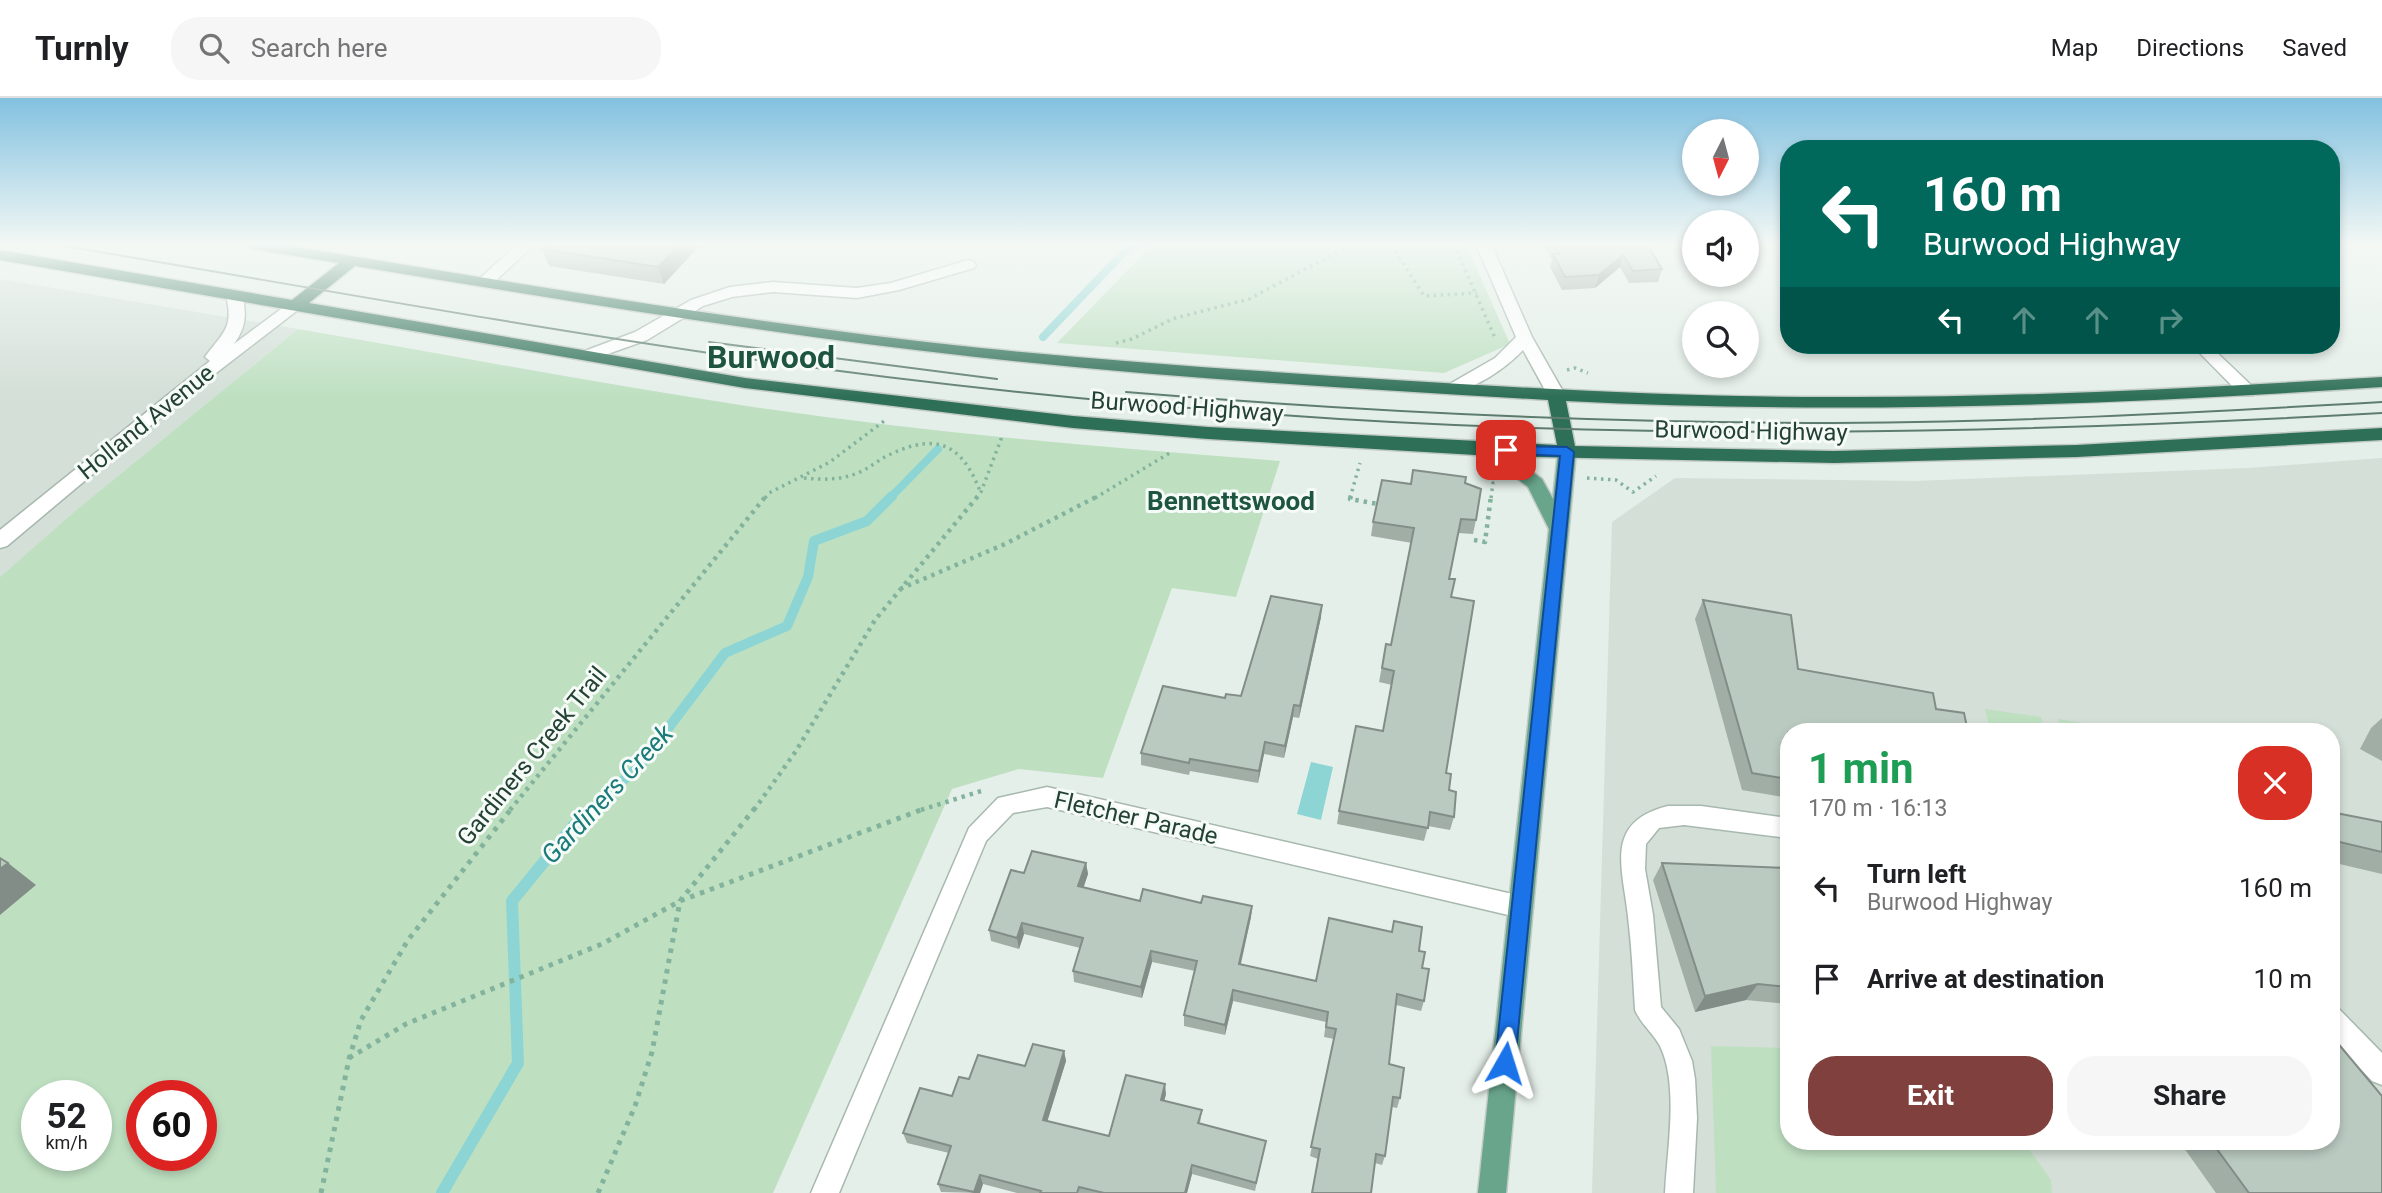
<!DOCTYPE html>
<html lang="en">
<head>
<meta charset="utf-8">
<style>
  :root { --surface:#fff; --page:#f6f6f6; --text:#202124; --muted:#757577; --line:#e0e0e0; --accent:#80403d }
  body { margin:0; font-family:Roboto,sans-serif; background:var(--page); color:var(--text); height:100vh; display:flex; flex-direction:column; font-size:26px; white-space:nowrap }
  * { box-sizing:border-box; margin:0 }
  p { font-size:23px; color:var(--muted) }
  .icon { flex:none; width:38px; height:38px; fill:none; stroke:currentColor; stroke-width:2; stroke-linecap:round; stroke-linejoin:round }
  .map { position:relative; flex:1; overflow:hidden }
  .sheet { position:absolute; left:1780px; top:625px; width:560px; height:427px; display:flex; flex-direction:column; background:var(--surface); border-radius:28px; box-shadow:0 4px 10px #0003 }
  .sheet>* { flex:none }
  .banner { position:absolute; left:1780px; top:42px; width:560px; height:214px; border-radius:28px; box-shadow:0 4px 10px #0003; background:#00695c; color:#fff; overflow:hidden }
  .needle { width:46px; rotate:186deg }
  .controls { position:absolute; left:1682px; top:21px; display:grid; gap:14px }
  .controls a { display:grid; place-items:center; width:77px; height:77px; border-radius:50%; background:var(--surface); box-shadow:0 4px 10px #0003; font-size:35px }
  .speed { position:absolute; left:21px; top:982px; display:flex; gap:14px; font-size:35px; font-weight:700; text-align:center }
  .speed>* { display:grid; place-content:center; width:91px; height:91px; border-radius:50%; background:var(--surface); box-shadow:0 4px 10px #0003; line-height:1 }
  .speed small { font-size:18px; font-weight:400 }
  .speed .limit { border:10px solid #d22; background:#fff; color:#111 }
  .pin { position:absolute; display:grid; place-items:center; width:60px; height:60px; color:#fff; margin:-30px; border-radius:14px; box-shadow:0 4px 10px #0006 }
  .me { position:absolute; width:77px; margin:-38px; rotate:6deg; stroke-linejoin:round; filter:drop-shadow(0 0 5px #0008) }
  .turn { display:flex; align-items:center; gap:24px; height:147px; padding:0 28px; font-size:32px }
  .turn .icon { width:91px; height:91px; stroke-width:2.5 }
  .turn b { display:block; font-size:49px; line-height:60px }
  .lanes { display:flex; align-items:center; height:66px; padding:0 28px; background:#0003; justify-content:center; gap:35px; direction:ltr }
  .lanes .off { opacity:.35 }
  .round { display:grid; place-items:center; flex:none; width:74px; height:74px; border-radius:28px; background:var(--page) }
  .headline { display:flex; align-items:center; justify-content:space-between; height:119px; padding:0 28px }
  h1 { font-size:42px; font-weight:700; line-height:52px; color:#1e9e55 }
  .button { display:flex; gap:14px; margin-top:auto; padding:14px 28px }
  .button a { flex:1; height:80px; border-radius:28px; background:var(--accent); color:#fff; font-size:28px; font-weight:700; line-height:80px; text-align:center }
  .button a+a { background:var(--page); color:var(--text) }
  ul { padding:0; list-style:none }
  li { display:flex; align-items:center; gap:21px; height:91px; padding:0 28px }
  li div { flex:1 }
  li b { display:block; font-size:26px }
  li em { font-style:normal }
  header { display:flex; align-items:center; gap:42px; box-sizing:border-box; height:98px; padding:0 35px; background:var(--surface); border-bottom:2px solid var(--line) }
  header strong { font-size:33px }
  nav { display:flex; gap:38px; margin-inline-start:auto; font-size:24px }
  .search { width:490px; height:63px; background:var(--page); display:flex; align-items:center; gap:18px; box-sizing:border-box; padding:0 24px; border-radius:28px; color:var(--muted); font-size:26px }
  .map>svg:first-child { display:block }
</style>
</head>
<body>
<header>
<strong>Turnly</strong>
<div class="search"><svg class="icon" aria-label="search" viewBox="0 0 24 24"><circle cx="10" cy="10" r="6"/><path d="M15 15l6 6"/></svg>Search here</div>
<nav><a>Map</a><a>Directions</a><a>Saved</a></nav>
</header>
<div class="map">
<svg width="2382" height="1095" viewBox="0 0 2382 1095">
  <rect width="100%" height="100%" fill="#e5efe9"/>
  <!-- built -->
  <path fill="#d3dfd7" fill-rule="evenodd" d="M 0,181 L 298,231 L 75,413 L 0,479 Z
    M 2382,360 L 2382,1095 L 1592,1095 L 1612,424 L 1675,380 L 1915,383 L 2248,370 ZM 1788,634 L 2331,634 L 2331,1043 L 1788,1043 Z"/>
  <!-- green -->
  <path fill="#bee0c1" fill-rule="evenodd" d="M 1153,146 L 1466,146 L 1510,246 L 1444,275 L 1057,245 Z
    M 298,231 C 449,257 601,286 753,309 C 928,335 1104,349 1280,363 L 1236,499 L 1172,490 L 1103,680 L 1019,671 L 952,691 L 773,1095 L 0,1095 L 0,479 L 75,413 ZM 37,998 L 96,998 L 96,1057 L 37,1057 ZM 142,998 L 201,998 L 201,1057 L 142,1057 Z
    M 1985,611 L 2041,619 L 2045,633 L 1990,633 Z
    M 2058,621 L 2115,630 L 2117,633 L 2062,633 Z
    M 1711,948 L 1788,950 L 1788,1043 L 2023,1043 L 2051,1082 L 2052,1095 L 1716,1095 Z"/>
  <!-- water -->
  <path fill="#8cd5d4" d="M 1311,664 L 1333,669 L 1321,722 L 1297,716 Z"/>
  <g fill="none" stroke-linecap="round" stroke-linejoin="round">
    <!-- stream-far2 -->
    <path stroke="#8cd5d4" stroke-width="8" d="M 1043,239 L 1126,152 L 1139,146
      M 890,400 L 938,351"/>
    <!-- stream-far1 -->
    <path stroke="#8cd5d4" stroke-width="10" d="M 591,712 L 642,665 L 725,555 L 787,528 L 808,479 L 814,443 L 867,423 L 892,398"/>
    <!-- stream -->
    <path stroke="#8cd5d4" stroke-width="12" d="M 442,1095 L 518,965 L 512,803 L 574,727 L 593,710"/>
    <!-- minor casing -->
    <g stroke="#a7b8af" stroke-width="3">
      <path id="minor" d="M 518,146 L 535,146 L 491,187 L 479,187 L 477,184 L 479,181 Z
        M 1476,146 L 1491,146 L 1532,239 L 1565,297 L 1562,301 L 1550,301 L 1523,252 C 1504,272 1477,289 1450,296 L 1441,291 L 1495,260 L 1516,239 Z
        M 968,162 L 974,164 L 976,167 L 974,170 L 899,192 L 857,200 L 773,194 L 732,199 L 703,208 L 647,242 L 588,263 L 580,258 L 582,254 L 635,234 L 691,202 L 730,189 L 773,184 L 857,190 L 891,185 Z
        M 234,192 L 242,197 C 247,216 246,229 234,246 L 289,205 L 301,205 L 303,208 L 181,302 L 7,448 L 0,450 L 0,432 L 210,263 L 205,259 C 223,234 234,231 226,197 Z
        M 2192,247 L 2209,247 L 2253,289 L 2256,293 L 2253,297 L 2241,297 Z
        M 1047,689 L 1521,798 L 1530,801 L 1533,809 L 1530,817 L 1521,820 L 1047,709 L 1013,715 L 986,743 L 839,1095 L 811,1095 L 969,730 L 998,700 Z
        M 1668,708 L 1701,708 L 1788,720 L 1788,740 L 1684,727 L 1659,730 L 1646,746 L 1645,771 L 1653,817 L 1661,909 L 1679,931 L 1692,963 L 1695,981 L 1697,1020 L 1693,1095 L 1665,1095 C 1667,1052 1679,987 1660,948 C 1653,935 1641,926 1635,912 C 1633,881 1632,850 1628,819 C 1623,770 1603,724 1668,708 Z
        M 2331,909 L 2340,912 L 2382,955 L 2382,987 L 2372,983 L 2331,940 Z"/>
    </g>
    <!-- major casing -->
    <g stroke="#c1cac6" stroke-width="3">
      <path id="major" d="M 1492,346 L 1498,348 L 1542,381 L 1553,401 L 1558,354 L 1567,348 L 1576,354 L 1506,1095 L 1478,1095 L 1549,431 L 1528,389 L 1486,356 L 1483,352 Z"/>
    </g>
    <!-- highway casing -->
    <g stroke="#c1cac6" stroke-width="3">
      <path id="highway" d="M 244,146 L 278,146 C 511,184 746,225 981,250 C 1119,264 1257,273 1395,282 C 1540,291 1685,299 1830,299 C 2014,300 2198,290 2382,279 L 2382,289 C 2110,307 1838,317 1566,303 L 1575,348 L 1834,353 L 2077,347 L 2382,330 L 2382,342 L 2077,359 L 1834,365 L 1492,358 L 1208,341 L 1073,330 L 745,290 L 0,162 L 0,152 L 292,202 L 339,165 L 252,151 ZM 355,168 C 562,202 768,236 976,259 C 1166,280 1357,291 1548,302 L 1557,347 L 1208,329 L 1073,318 L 745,280 L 309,205 Z"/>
    </g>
    <!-- path-far2 -->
    <path stroke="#84b39d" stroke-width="3.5" stroke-dasharray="2.5 4.5" stroke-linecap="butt" d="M 1394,146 L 1397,156 L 1424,198 L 1477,195
      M 1454,146 L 1495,240
      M 1116,245 L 1132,241 L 1172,221 L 1249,201 L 1353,146
      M 1567,272 L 1575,270 L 1588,275
      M 804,380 C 823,382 840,382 858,375 C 870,370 879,361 891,356 C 938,334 962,347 980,393
      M 1587,380 L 1616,382 L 1633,394 L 1656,378
      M 765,400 L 769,395 L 830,364 L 884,323
      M 976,400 L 981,394 L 1003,336
      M 1095,400 L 1173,353
      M 1350,400 L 1360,365
      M 1491,400 L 1493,385 L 1497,383"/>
    <!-- path-far1 -->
    <path stroke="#84b39d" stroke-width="4.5" stroke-dasharray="3.5 5" stroke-linecap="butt" d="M 1351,398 L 1350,401 L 1378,406
      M 1474,442 L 1485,444 L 1491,398
      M 900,491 L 1005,446 L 1098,398
      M 510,712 L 766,398
      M 754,712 L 796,653 L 875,522 L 978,398
      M 921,712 L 981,693"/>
    <!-- path -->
    <path stroke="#84b39d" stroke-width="5" stroke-dasharray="4.5 6" stroke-linecap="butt" d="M 349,960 L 406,926 L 602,846 L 680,803 L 926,710
      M 321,1095 L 349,961 L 361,922 L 408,842 L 512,710
      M 598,1095 L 635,1008 L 652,954 L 680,803 L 755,710"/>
    <!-- minor -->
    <use href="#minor" fill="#fff" fill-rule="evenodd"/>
    <!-- major -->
    <use href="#major" fill="#68a58b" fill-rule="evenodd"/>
    <!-- highway -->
    <use href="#highway" fill="#2e6f57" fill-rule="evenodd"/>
    <!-- tram -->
    <path stroke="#5e7d6f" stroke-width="2" d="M 52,146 C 280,184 508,226 737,259 C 908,284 1080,302 1252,315 C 1629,344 2006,336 2382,315
      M 709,244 L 997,281
      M 1126,294 C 1353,313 1580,324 1807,325 C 1999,325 2191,315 2382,304"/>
  </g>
  <!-- wall -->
  <path fill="#a0aea6" d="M 547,146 L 701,146 L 664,186 L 549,168 L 542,151 Z
    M 1543,146 L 1647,146 L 1662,171 L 1658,184 L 1629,185 L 1620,169 L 1595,190 L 1562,192 L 1550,169 L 1552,162 Z
    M 1465,385 L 1476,422 L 1473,436 L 1458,435 L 1449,481 L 1451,499 L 1446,675 L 1454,719 L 1450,732 L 1428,728 L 1424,743 L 1337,726 L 1339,713 L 1383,633 L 1392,587 L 1379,584 L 1386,546 L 1391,547 L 1412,445 L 1371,438 L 1373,424 L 1411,386 Z
    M 1703,502 L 1788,634 L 1788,700 L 1742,692 L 1695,521 Z
    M 1321,519 L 1299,620 L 1293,619 L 1284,660 L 1264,656 L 1258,685 L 1190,673 L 1189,677 L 1141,667 L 1141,655 L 1225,600 L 1241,598 Z
    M 2382,620 L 2382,663 L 2360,651 L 2371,630 Z
    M 2331,714 L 2382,724 L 2382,776 L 2331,764 Z
    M 1086,765 L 1088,776 L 1083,790 L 1140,803 L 1201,805 L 1252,808 L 1251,819 L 1241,866 L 1316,883 L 1392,834 L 1394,823 L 1419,853 L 1422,870 L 1424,903 L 1421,913 L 1396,907 L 1389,966 L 1400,1000 L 1397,1010 L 1392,1009 L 1385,1058 L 1382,1067 L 1375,1065 L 1318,1061 L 1310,1058 L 1334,941 L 1324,939 L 1326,924 L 1233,903 L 1225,937 L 1184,928 L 1184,917 L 1195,873 L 1152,864 L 1142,900 L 1074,884 L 1073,873 L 1080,850 L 1024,836 L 1019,851 L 991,843 L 989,832 Z
    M 1662,765 L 1788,770 L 1788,906 L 1746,902 L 1695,914 L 1653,782 Z
    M 1064,953 L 1066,963 L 1047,1023 L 1109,1038 L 1166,996 L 1164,1003 L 1202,1012 L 1200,1025 L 1266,1043 L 1255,1093 L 1192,1076 L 1187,1095 L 1017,1095 L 983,1086 L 980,1095 L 941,1094 L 938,1086 L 949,1055 L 907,1045 L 903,1035 L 952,998 L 969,981 L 1025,968 Z
    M 2179,1043 L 2331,1043 L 2382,1095 L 2216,1095 Z"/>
  <!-- shaded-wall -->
  <path fill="#828d87" d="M 680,146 L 701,146 L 664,186 L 658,169 Z
    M 1623,157 L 1620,169 L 1595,190 L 1599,177 Z
    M 1322,507 L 1321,519 L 1299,620 L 1300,608 Z
    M 1294,607 L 1293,619 L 1284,660 L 1285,648 Z
    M 1265,644 L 1264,656 L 1258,685 L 1259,673 Z
    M 8,765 L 36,787 L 0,817 L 0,771 Z
    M 1086,765 L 1088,776 L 1080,800 L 1078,788 Z
    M 1252,808 L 1251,819 L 1238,877 L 1239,866 Z
    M 1022,825 L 1024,836 L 1019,851 L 1017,840 Z
    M 1151,853 L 1152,864 L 1142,900 L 1141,889 Z
    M 1758,886 L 1746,902 L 1695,914 L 1705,898 Z
    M 1233,892 L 1233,903 L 1225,937 L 1225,927 Z
    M 1064,953 L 1066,963 L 1045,1031 L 1043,1022 Z
    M 1165,986 L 1166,996 L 1162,1012 L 1161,1002 Z
    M 1192,1067 L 1192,1076 L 1187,1095 L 1185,1095 Z
    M 980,1077 L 983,1086 L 980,1095 L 974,1095 Z"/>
  <!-- building -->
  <path fill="#bacac1" stroke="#828d87" stroke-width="2" d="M 547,146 L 680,146 L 658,169 L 542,151 Z
    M 1553,146 L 1647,146 L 1662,171 L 1633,173 L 1623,157 L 1599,177 L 1565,179 L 1553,156 L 1559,156 Z
    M 1413,372 L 1466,379 L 1465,385 L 1481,391 L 1476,422 L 1461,421 L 1449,481 L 1455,481 L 1451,499 L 1474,503 L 1446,675 L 1451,676 L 1449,692 L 1456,694 L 1454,719 L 1430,714 L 1428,730 L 1339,713 L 1356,628 L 1383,633 L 1394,573 L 1382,570 L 1386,546 L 1391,547 L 1414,430 L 1373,424 L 1382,382 L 1411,386 Z
    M 1271,498 L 1322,507 L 1300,608 L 1294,607 L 1285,648 L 1265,644 L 1259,673 L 1190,661 L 1189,665 L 1141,655 L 1163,588 L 1225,600 L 1226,596 L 1241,598 Z
    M 1703,502 L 1791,517 L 1798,571 L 1933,595 L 1936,611 L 1964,615 L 1968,634 L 1788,634 L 1788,681 L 1752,675 Z
    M 2331,714 L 2382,724 L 2382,754 L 2331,742 Z
    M 1032,753 L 1086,765 L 1078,788 L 1140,803 L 1143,791 L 1201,805 L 1203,798 L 1252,808 L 1239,866 L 1316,883 L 1329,820 L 1392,834 L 1394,823 L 1422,829 L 1419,853 L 1425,854 L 1422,870 L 1429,871 L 1424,903 L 1397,896 L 1389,966 L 1404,970 L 1400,1000 L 1393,999 L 1385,1058 L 1376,1056 L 1371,1095 L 1312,1095 L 1320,1051 L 1311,1049 L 1336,931 L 1326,929 L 1328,914 L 1233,892 L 1225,927 L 1184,917 L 1197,863 L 1151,853 L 1141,889 L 1073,873 L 1083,840 L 1022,825 L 1017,840 L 989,832 L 1011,772 L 1024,775 Z
    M 0,760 L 8,765 L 0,771 Z
    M 1662,765 L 1788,770 L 1788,889 L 1758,886 L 1705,898 Z
    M 2331,937 L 2382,998 L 2382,1095 L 2249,1095 L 2211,1043 L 2331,1043 Z
    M 1033,946 L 1064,953 L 1043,1022 L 1109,1038 L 1126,977 L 1165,986 L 1161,1002 L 1202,1012 L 1198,1025 L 1266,1043 L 1256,1085 L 1192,1067 L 1185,1095 L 1104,1095 L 1079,1089 L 1077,1095 L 1040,1095 L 1041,1093 L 980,1077 L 974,1094 L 938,1086 L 951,1048 L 903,1035 L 920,990 L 952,998 L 959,979 L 969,981 L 978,957 L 1025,968 Z"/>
  <!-- sky -->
  <linearGradient id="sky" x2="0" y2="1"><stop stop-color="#83c1e0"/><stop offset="0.49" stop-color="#f3f8f5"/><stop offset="1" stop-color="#f3f8f5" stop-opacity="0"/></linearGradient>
  <rect width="2382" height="299" fill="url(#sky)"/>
  <!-- route -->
  <path fill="#1a73e8" stroke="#114b97" stroke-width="2" d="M 1506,348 L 1567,349 L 1574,354 L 1515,965 L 1512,972 L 1505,975 L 1498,972 L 1495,965 L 1560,358 L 1502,355 L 1499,352 Z"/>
  <g text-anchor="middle" stroke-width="6" stroke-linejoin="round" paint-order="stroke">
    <!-- street labels -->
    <g font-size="24" fill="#234234" stroke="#f6fbf8">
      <text transform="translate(1187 309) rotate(4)" y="8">Burwood Highway</text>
      <text transform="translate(146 324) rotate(-39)" y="8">Holland Avenue</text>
      <text transform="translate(1751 333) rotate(1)" y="8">Burwood Highway</text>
      <text transform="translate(532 658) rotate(-51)" y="8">Gardiners Creek Trail</text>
      <text transform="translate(1136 720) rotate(13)" y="8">Fletcher Parade</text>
    </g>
    <!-- neighbourhood labels -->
    <g font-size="26" font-weight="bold" fill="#1e553e" stroke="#f6fbf8">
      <text x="1231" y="412">Bennettswood</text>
    </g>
    <!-- water labels -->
    <g font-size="26" font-style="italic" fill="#1a7b7b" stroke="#f6fbf8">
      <text transform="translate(607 696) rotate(-47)" y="9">Gardiners Creek</text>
    </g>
    <!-- district labels -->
    <g font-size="32" font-weight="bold" fill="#1e553e" stroke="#f6fbf8">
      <text x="771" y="270">Burwood</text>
    </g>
  </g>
</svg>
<div class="controls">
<a><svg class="needle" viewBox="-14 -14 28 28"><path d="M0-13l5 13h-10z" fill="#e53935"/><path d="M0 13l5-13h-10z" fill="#757577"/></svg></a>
<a><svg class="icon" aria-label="sound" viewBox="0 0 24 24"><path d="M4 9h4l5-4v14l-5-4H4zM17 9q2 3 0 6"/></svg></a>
<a><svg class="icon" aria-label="search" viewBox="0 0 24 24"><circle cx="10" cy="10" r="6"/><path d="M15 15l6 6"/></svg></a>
</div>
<div class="speed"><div>52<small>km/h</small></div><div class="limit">60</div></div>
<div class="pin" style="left:1506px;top:352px;background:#d93025"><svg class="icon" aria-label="arrive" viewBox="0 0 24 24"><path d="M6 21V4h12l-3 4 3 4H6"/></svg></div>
<svg class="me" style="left:1505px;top:965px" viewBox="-20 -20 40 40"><path d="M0-17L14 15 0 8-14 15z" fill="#1a73e8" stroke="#fff" stroke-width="4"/></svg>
<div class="banner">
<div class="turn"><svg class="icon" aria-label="left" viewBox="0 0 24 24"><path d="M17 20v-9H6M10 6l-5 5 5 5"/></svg><div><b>160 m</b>Burwood Highway</div></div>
<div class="lanes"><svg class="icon" aria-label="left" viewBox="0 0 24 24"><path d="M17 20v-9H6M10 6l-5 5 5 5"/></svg><svg class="icon off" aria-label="ahead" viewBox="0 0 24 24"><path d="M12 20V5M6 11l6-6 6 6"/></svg><svg class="icon off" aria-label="ahead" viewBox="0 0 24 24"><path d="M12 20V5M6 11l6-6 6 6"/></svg><svg class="icon off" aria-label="right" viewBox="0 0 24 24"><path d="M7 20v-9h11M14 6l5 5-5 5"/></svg></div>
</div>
<section class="sheet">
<div class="headline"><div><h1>1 min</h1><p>170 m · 16:13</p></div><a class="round" style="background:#d93025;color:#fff"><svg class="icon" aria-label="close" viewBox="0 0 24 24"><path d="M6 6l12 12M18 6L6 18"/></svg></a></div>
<ul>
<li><svg class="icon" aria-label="left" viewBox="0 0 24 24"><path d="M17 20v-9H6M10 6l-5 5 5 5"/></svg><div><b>Turn left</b><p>Burwood Highway</p></div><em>160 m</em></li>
<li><svg class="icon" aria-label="arrive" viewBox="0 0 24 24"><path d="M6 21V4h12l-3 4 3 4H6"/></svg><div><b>Arrive at destination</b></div><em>10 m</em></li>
</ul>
<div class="button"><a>Exit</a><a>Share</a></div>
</section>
</div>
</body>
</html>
